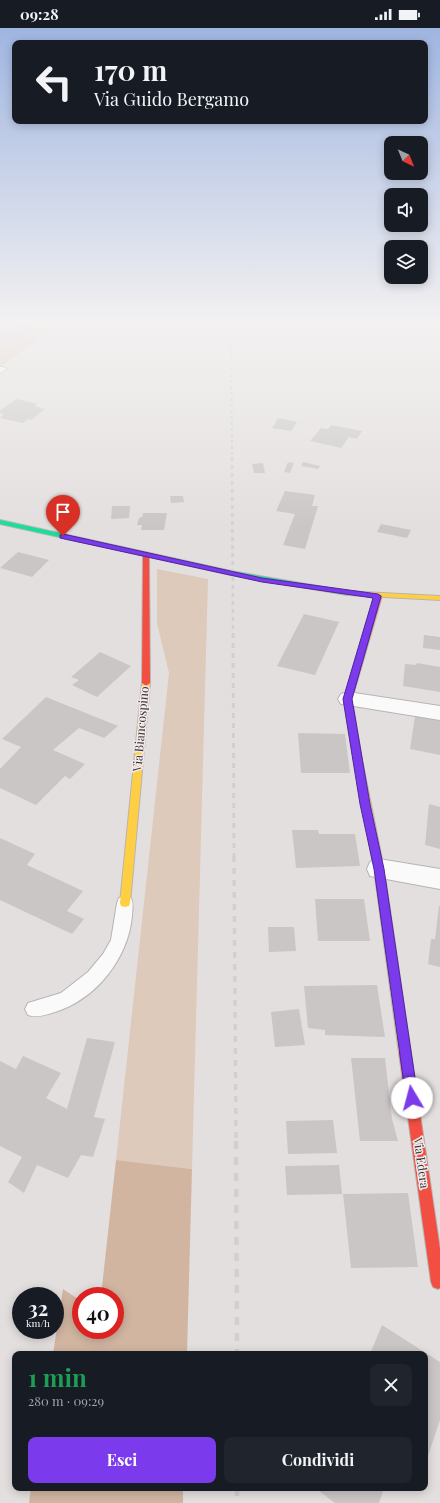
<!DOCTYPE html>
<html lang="it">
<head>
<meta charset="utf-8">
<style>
  :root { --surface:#171b24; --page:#20242c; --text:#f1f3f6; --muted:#9ea1a6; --accent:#7c3aed }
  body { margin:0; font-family:"Playfair Display",serif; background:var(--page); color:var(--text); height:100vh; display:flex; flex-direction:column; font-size:15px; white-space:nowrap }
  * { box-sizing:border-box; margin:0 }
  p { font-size:13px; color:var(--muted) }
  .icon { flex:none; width:22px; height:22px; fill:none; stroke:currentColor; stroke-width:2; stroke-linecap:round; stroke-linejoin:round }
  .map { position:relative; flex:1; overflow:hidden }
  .drawer { position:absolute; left:12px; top:1323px; width:416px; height:140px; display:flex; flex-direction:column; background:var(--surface); border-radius:8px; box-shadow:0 2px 10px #0003 }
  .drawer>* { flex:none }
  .banner { position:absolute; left:12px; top:12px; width:416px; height:84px; border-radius:8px; box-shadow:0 2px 10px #0003; background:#171b24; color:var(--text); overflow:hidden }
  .needle { width:26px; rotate:137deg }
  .controls { position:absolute; left:384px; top:108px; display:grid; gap:8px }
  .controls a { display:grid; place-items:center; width:44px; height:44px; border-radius:8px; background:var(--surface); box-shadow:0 2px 10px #0003; font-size:20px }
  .speed { position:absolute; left:12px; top:1259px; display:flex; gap:8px; font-size:20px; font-weight:700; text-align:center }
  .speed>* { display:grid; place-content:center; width:52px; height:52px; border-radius:50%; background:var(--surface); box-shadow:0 2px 10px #0003; line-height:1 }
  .speed small { font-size:10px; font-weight:400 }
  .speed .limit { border:6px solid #d22; background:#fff; color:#111 }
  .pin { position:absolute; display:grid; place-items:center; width:34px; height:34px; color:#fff; margin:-41px -17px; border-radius:50% 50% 50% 0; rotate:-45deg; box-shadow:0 0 4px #0007 }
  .pin .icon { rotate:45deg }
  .me { position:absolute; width:44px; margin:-22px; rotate:352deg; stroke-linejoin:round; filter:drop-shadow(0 0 3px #0008) }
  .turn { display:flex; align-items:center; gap:14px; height:84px; padding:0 16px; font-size:18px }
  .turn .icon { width:52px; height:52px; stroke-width:2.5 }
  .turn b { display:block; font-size:28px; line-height:34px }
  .round { display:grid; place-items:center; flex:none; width:42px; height:42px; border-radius:8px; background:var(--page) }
  .headline { display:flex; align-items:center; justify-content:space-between; height:68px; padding:0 16px }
  h1 { font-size:24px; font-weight:700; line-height:30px; color:#1e9e55 }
  .primary-button { display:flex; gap:8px; margin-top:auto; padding:8px 16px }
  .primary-button a { flex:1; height:46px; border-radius:8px; background:var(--accent); color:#fff; font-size:16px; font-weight:700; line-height:46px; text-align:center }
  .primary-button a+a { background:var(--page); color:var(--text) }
  .status { display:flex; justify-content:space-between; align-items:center; height:28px; padding:0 20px; background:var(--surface); direction:ltr }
  .status svg { height:11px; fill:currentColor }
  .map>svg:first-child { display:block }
</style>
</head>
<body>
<div class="status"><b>09:28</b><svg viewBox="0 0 49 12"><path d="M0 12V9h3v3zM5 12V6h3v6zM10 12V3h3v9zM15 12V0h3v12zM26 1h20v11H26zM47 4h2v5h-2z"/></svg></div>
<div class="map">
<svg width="440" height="1475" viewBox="0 0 440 1475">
  <rect width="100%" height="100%" fill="#e4dfdf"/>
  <!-- green -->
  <path fill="#decabb" d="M 0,292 L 7,292 L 53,301 L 0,339 Z
    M 157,541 L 208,551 L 192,1141 L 116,1132 L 169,645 L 157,595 Z"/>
  <!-- forest -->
  <path fill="#d1b5a1" d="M 116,1132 L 192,1141 L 187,1326 L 53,1326 L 63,1261 L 81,1273 L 81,1302 L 115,1302 L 115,1268 L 101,1268 Z
    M 31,1460 L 183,1460 L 183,1475 L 29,1475 Z"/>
  <!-- building -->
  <path fill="#cac6c6" d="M 0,297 L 31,302 L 16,313 L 0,311 Z
    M 16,371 L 38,376 L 34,378 L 45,381 L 31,392 L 28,391 L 23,395 L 0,390 L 4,386 L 0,385 L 0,383 Z
    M 278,390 L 297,394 L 291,403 L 272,400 Z
    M 331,397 L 362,403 L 357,411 L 349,409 L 341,420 L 310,413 L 321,400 L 328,401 Z
    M 288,434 L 294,435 L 290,445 L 284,444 Z
    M 303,434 L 320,438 L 318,441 L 301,438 Z
    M 263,435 L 265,445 L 254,445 L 252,436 Z
    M 285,463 L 315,467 L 312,478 L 318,478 L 305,521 L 283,517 L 295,486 L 276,483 Z
    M 170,468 L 183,468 L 184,474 L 171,475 Z
    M 112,478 L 130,478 L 129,490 L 111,491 Z
    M 143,485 L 167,485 L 164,502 L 141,502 L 142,497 L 137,497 L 139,490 L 142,489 Z
    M 381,496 L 411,502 L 407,510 L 377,504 Z
    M 18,524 L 49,532 L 32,549 L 0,540 Z
    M 304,586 L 339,594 L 315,647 L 277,638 Z
    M 424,607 L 440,609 L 440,622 L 423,620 Z
    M 100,624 L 131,638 L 97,669 L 72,657 L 79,652 L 71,649 Z
    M 417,635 L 440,639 L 440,664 L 403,658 L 405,636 L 416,637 Z
    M 46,669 L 118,698 L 104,710 L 79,700 L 53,722 L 85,736 L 70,751 L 65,748 L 36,777 L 0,760 L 0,741 L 21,719 L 2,711 Z
    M 415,688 L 440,693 L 440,727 L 410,721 Z
    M 298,705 L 345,706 L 350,745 L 301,745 Z
    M 429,776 L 440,779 L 440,821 L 425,817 Z
    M 292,802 L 318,802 L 319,806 L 355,806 L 360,838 L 296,840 Z
    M 0,810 L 35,826 L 27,837 L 83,863 L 67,883 L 84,891 L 72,906 L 0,872 Z
    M 315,871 L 364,871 L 370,913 L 318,913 Z
    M 439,878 L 440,878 L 440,939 L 428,936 L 431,911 L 435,911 Z
    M 268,899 L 294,899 L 296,923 L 269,924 Z
    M 377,957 L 385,1009 L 325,1007 L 325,1002 L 308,1000 L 304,958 Z
    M 299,981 L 305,1017 L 275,1019 L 271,984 Z
    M 87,1010 L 115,1014 L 94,1089 L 105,1091 L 93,1129 L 81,1127 L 68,1150 L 37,1137 L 24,1165 L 8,1154 L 22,1129 L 0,1118 L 0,1033 L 16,1041 L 23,1028 L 61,1045 L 46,1070 L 67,1081 Z
    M 351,1030 L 385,1030 L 392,1091 L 398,1113 L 360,1113 Z
    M 333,1092 L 337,1125 L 288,1126 L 286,1093 Z
    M 339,1137 L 342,1166 L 287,1167 L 285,1138 Z
    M 408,1165 L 418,1239 L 351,1240 L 343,1166 Z
    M 382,1297 L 440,1334 L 440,1392 L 427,1431 L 425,1430 L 425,1326 L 370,1326 Z
    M 315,1460 L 384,1460 L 379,1475 L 335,1475 Z"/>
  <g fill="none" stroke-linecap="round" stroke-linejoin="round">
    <!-- lane casing -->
    <g stroke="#b7b4b4" stroke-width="2">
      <path id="lane" d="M 0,339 L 3,339 L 7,341 L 0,345 Z
        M 125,868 L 131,870 C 134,876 132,882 132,888 C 128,931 96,971 55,984 C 46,987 36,990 28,987 L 25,981 L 28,975 L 61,965 L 88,944 L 103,926 L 111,912 L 117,875 L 119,870 Z"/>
    </g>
    <!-- street casing -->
    <g stroke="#b7b4b4" stroke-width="2">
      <path id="street" d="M 348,664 L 440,678 L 440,692 L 341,676 L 338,671 L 341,666 Z
        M 379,831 L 440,841 L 440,861 L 370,848 L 367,841 L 370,834 Z"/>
    </g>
    <!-- fast casing -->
    <g stroke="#b7b4b4" stroke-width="2">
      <path id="fast" d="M 0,492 L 231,543 L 347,563 L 351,565 L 347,567 L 231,547 L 0,496 Z"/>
    </g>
    <!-- slow casing -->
    <g stroke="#b7b4b4" stroke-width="2">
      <path id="slow" d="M 344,563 L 440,568 L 440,572 L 347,567 L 343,565 Z
        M 146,652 L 150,655 L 130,875 L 129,878 L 125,879 L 121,878 L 120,875 L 142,655 Z
        M 358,729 L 362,732 L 384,841 L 411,1025 L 409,1029 L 405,1031 L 401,1029 L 399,1025 L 374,841 L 354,732 Z"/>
    </g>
    <!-- jam casing -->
    <g stroke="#b7b4b4" stroke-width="2">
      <path id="jam" d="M 146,524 L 149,526 L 150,655 L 146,658 L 142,655 L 143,526 Z
        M 375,566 L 378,566 L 382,568 L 352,671 L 362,732 L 358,735 L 354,732 L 344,671 Z
        M 405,1019 L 409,1021 L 411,1025 L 440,1221 L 440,1260 L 438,1261 L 433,1259 L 431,1254 L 399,1025 L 401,1021 Z"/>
    </g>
    <!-- lane -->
    <use href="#lane" fill="#fbfafa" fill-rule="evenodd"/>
    <!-- street -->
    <use href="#street" fill="#fbfafa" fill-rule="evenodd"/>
    <!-- fast -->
    <use href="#fast" fill="#16e098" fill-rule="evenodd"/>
    <!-- slow -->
    <use href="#slow" fill="#ffcf43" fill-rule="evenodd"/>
    <!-- jam -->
    <use href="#jam" fill="#f24e42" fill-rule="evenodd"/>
    <!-- rail-far4 -->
    <path stroke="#d0d0d0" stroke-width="2" stroke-dasharray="3 3" stroke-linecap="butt" d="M 231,292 L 232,430"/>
    <!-- rail-far3 -->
    <path stroke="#d0d0d0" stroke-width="2.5" stroke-dasharray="4 4" stroke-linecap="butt" d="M 232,429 L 233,606"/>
    <!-- rail-far2 -->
    <path stroke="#d0d0d0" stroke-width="3" stroke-dasharray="5 5" stroke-linecap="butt" d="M 233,605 L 234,829"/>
    <!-- rail-far1 -->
    <path stroke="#d0d0d0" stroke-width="3.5" stroke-dasharray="6 6" stroke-linecap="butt" d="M 234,828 L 236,1114"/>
    <!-- rail -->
    <path stroke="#d0d0d0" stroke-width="4.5" stroke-dasharray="8 8" stroke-linecap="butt" d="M 236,1113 L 237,1326
      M 237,1460 L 237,1475"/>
  </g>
  <!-- sky -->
  <linearGradient id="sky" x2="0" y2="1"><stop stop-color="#9fb5e1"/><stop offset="0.59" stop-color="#f3f1f1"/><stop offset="1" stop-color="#f3f1f1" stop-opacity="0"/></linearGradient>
  <rect width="440" height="499" fill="url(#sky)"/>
  <!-- route -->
  <path fill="#7c3aed" stroke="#51269a" d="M 63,506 L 262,550 L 378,566 L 381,568 L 352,671 L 370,776 L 384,841 L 418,1070 L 416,1075 L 412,1076 L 408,1075 L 406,1070 L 374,841 L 360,776 L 343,671 L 373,570 L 262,554 L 60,510 L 60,507 Z"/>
  <g text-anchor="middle" stroke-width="3" stroke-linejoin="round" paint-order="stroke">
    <!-- street labels -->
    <g font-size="12" fill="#3c3839" stroke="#f3eaeb">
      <text transform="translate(141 701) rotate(-85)" y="4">Via Biancospino</text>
      <text transform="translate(421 1135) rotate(82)" y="4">Via Edera</text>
    </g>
  </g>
</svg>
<div class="controls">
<a><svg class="needle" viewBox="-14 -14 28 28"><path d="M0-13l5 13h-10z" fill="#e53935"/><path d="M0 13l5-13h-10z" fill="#9ea1a6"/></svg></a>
<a><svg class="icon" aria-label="sound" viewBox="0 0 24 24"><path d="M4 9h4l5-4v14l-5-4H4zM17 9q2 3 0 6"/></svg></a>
<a><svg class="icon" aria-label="layers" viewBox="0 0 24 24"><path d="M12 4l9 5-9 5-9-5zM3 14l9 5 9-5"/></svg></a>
</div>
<div class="speed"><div>32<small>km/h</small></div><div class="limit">40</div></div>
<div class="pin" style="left:63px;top:508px;background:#d93025"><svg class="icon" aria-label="arrive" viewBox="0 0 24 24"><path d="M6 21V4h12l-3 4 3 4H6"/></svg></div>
<svg class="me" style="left:412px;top:1070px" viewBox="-20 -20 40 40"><circle r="19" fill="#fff"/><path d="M0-13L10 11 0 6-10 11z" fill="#7c3aed"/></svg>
<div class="banner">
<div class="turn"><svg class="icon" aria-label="left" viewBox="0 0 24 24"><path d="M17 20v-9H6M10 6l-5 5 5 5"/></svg><div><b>170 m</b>Via Guido Bergamo</div></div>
</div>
<section class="drawer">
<div class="headline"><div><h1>1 min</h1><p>280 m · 09:29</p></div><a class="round"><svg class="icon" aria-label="close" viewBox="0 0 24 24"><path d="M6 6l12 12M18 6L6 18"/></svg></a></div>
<div class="primary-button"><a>Esci</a><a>Condividi</a></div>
</section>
</div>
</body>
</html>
